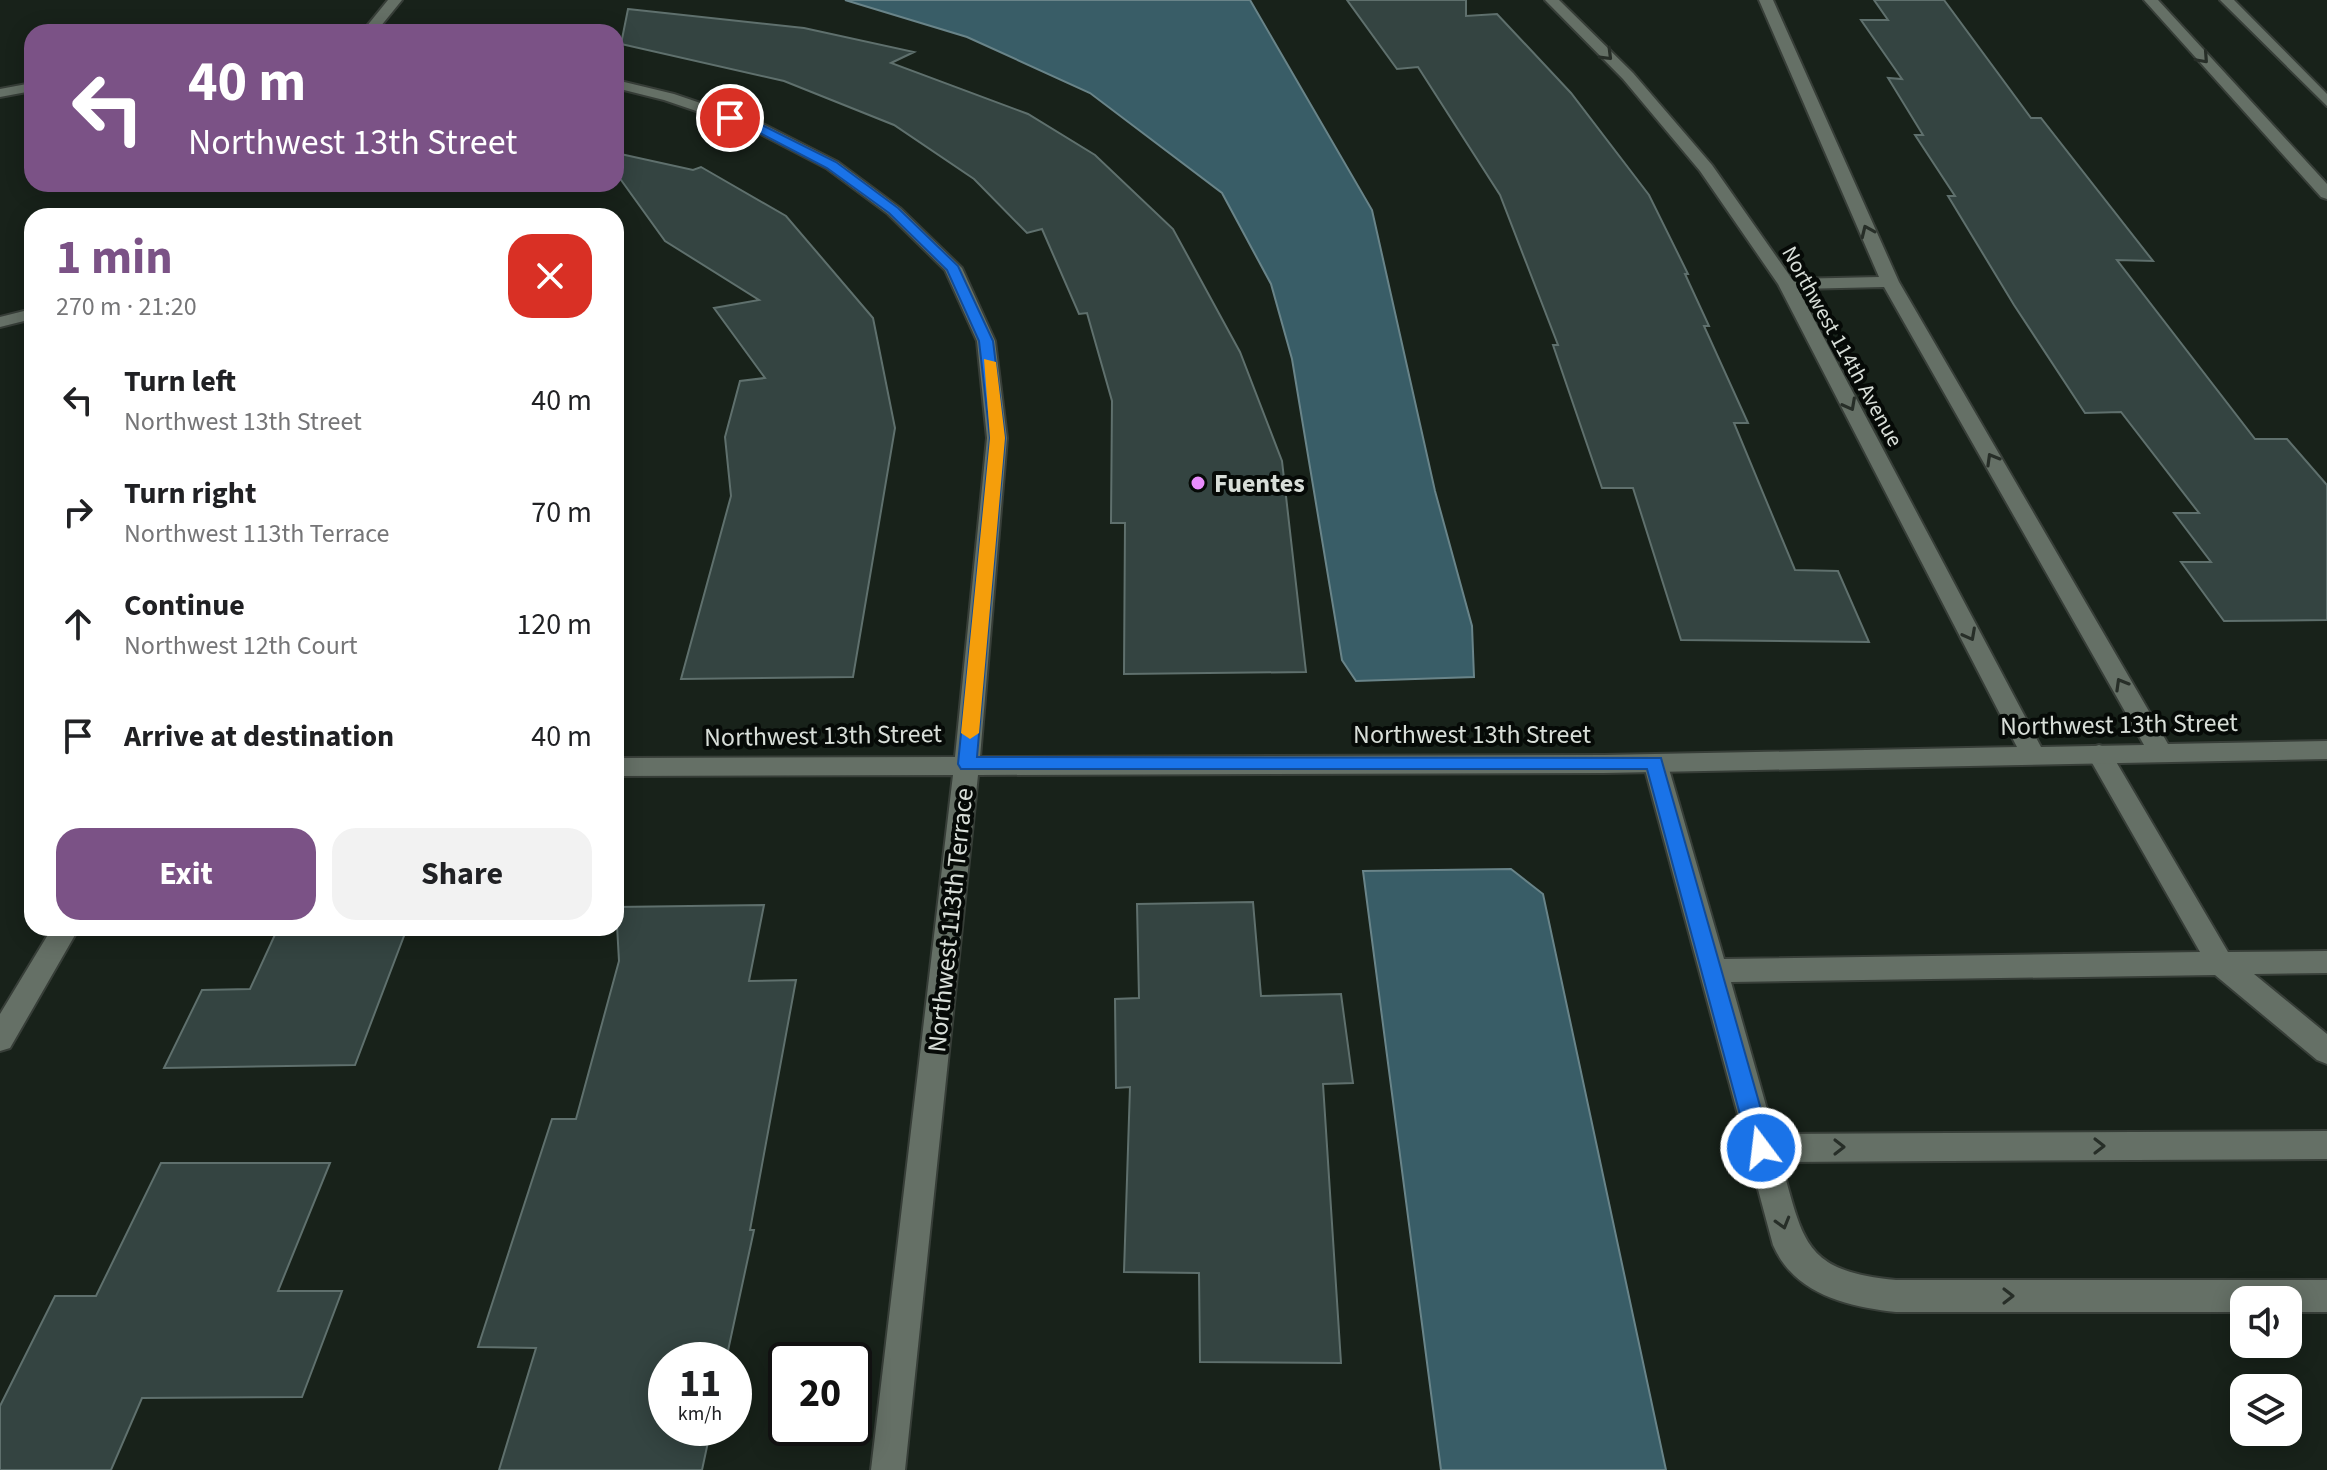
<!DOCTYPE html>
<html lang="en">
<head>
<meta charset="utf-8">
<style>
  :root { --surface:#fff; --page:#f2f2f2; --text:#202124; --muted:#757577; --accent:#7b5286 }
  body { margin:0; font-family:"Source Sans 3",sans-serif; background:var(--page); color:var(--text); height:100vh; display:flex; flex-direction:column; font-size:30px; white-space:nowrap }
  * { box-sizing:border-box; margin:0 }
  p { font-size:26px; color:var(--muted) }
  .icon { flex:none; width:44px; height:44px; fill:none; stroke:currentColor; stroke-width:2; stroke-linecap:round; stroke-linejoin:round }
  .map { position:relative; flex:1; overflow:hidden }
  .side { position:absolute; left:24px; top:208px; width:600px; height:728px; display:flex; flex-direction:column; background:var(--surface); border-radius:24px; box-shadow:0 4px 20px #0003 }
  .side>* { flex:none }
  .guide { position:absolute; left:24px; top:24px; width:600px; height:168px; border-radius:24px; box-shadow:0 4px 20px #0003; background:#7b5286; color:#fff; overflow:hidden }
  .controls { position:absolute; left:2230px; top:1286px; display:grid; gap:16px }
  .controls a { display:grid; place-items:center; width:72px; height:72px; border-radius:16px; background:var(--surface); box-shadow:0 4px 20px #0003; font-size:40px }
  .speed { position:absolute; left:648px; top:1342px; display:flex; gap:16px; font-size:40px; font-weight:700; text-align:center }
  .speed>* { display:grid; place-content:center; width:104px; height:104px; border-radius:50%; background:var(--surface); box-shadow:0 4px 20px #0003; line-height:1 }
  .speed small { font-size:20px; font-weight:400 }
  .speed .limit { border:4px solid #111; border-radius:12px; background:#fff; color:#111 }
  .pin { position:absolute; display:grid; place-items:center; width:68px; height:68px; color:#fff; margin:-34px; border:4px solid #fff; border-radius:50%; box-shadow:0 2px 8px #0007 }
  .me { position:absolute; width:88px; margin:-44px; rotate:345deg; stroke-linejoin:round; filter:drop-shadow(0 0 6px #0008) }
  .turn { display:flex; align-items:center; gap:28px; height:168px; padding:0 32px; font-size:36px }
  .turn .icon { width:104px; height:104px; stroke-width:2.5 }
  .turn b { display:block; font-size:56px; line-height:68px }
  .round { display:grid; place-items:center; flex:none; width:84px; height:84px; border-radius:24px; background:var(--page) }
  .headline { display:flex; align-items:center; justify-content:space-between; height:136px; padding:0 32px }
  h1 { font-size:48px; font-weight:700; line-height:60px; color:var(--accent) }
  .cta { display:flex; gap:16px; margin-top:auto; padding:16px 32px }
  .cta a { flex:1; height:92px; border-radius:24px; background:var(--accent); color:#fff; font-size:32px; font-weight:700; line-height:92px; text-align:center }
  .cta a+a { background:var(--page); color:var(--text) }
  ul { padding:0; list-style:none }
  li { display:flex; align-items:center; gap:24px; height:112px; padding:0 32px }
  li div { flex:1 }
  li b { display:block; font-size:30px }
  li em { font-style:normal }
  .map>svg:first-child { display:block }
</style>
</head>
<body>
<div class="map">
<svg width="2327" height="1470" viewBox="0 0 2327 1470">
  <rect width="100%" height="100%" fill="#18221a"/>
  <!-- water -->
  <path fill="#395d67" stroke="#698489" stroke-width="2" d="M 845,0 L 1250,0 L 1372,210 L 1435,491 L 1472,626 L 1474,677 L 1356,681 L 1342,660 L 1292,359 L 1271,284 L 1222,193 L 1090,93 L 967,37 Z
    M 1511,869 L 1543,894 L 1666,1470 L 1441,1470 L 1363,871 Z"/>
  <!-- building -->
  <path fill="#344441" stroke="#5f706d" stroke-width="2" d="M 1347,0 L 1466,0 L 1466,16 L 1497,14 L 1571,93 L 1649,195 L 1688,274 L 1685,274 L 1709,326 L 1704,326 L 1748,423 L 1734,423 L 1795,570 L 1838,571 L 1869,642 L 1681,640 L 1633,488 L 1602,488 L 1553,345 L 1558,345 L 1500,195 L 1418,67 L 1397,69 Z
    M 1874,0 L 1944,0 L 2031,118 L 2041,118 L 2153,261 L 2117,260 L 2255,439 L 2287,439 L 2327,485 L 2327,620 L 2224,621 L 2181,562 L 2211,562 L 2174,513 L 2199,513 L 2121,412 L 2085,413 L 2014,305 L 1948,196 L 1955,196 L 1915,135 L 1923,135 L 1888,78 L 1902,79 L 1861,20 L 1888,20 Z
    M 628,9 L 804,28 L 914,52 L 891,63 L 1028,114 L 1095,155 L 1173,229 L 1240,352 L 1282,461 L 1306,672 L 1124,674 L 1125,523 L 1111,523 L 1112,401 L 1087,313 L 1079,314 L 1042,229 L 1027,233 L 974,179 L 894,125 L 784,81 L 621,44 Z
    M 616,153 L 693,170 L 701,167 L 786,216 L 873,318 L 895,428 L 853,677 L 681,679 L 731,496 L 725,437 L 740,381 L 765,378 L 714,308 L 759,300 L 665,241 L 616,173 Z
    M 1253,902 L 1261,996 L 1341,994 L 1353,1083 L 1323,1084 L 1341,1363 L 1200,1362 L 1199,1273 L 1124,1272 L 1130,1087 L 1116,1088 L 1115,999 L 1139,998 L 1137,904 Z
    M 764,905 L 749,981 L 796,980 L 750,1230 L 754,1230 L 726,1360 L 666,1360 L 666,1428 L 711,1428 L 702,1470 L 499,1470 L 536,1348 L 478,1347 L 552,1119 L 576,1119 L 619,961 L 616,907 Z
    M 278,928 L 407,928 L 355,1065 L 164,1068 L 202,990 L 250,989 Z
    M 161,1163 L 330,1163 L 278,1291 L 342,1291 L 302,1397 L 142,1398 L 111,1470 L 0,1470 L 0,1406 L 55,1296 L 96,1296 Z"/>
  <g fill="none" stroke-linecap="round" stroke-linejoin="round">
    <!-- lane casing -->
    <g stroke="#373e38" stroke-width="4">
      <path id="lane" d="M 2099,745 L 2108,748 L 2228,952 L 2327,951 L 2327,973 L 2254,974 L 2327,1034 L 2327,1064 L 2317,1060 L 2215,975 L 1731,982 L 1774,1134 L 2327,1131 L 2327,1159 L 1781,1162 C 1804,1242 1803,1271 1896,1280 L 2327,1280 L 2327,1312 L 2288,1312 L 2288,1300 L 2244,1300 L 2244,1312 L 1896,1312 C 1848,1307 1794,1294 1773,1245 L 1643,762 L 1646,756 L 1664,756 L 1667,762 L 1724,959 L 2200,952 L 2087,754 L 2090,748 Z"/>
    </g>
    <!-- street casing -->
    <g stroke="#373e38" stroke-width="4">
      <path id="street" d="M 388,0 L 402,0 L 376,32 L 362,32 Z
        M 1545,0 L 1559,0 L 1633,73 L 1712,165 L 1792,279 L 1879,277 L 1759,0 L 1773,0 L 1899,282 L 2168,744 L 2327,741 L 2327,759 L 1604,773 L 978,775 L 905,1470 L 871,1470 L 953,775 L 616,776 L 616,758 L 955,757 L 987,438 L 977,341 L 945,270 L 888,214 L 826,168 L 755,131 L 664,100 L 616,88 L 616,80 L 674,94 L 765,125 L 838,162 L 900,208 L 962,268 L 995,341 L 1007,438 L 980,757 L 1604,755 L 2017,747 L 1778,284 L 1700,171 L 1623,79 ZM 1884,287 L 2144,745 L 2041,747 L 1798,289 Z
        M 32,83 L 32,91 L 0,97 L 0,89 Z
        M 32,309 L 32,319 L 0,327 L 0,317 Z
        M 52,928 L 79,928 L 10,1048 L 0,1051 L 0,1014 Z"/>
    </g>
    <!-- secondary casing -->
    <g stroke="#373e38" stroke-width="4">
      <path id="secondary" d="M 2144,0 L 2158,0 L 2327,184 L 2327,199 L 2321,197 Z
        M 2220,0 L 2234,0 L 2327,94 L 2327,106 Z"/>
    </g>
    <!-- lane -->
    <use href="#lane" fill="#657066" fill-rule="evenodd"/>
    <!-- street -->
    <use href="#street" fill="#657066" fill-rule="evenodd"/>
    <!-- secondary -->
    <use href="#secondary" fill="#657066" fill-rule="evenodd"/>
  </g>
  <!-- one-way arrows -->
  <defs><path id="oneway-chevron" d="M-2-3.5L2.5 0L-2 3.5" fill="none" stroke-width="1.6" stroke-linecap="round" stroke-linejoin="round" transform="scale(2)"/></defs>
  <g stroke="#272e28">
    <use href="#oneway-chevron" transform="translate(1607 55) rotate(45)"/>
    <use href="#oneway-chevron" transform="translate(2203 58) rotate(48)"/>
    <use href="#oneway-chevron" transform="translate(1867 231) rotate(-114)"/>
    <use href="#oneway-chevron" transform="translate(1850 405) rotate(62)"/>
    <use href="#oneway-chevron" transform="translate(1992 459) rotate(-120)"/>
    <use href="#oneway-chevron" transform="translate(1970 635) rotate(62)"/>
    <use href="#oneway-chevron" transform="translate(2121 684) rotate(-120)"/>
    <use href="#oneway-chevron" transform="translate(2099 1146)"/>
    <use href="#oneway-chevron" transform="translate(1839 1147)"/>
    <use href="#oneway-chevron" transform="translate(1783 1223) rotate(74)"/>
    <use href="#oneway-chevron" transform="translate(2008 1296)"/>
  </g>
  <!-- route -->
  <path fill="#1a73e8" stroke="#114b97" stroke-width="2" d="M 730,115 L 764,126 L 836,162 L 898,208 L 958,266 L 993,341 L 1005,438 L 977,757 L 1661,758 L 1772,1148 L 1769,1155 L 1761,1158 L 1753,1155 L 1749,1148 L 1647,769 L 961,769 L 958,764 L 990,438 L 979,341 L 947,270 L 889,213 L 827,168 L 756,131 L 726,120 Z"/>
  <!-- slow -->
  <path fill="#f59e0b" d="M 984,359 L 996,362 L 1005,438 L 979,733 L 970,739 L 961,733 L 990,438 Z"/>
  <!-- markers -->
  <circle fill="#ea8dfd" stroke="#060a07" stroke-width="3" cx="1198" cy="483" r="8"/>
  <g text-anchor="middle" stroke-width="8" stroke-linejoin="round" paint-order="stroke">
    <!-- far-street labels -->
    <g font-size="22" fill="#d8ded8" stroke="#060a07">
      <text transform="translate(1843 346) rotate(61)" y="8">Northwest 114th Avenue</text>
    </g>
    <!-- poi labels -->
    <g font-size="26" font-weight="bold" fill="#d8ded8" stroke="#060a07" text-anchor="start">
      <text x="1214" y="492">Fuentes</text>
    </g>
    <!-- street labels -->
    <g font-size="26" fill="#d8ded8" stroke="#060a07">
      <text transform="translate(2119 724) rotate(-1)" y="9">Northwest 13th Street</text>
      <text x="1472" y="743">Northwest 13th Street</text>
      <text transform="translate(823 735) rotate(-1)" y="9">Northwest 13th Street</text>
      <text transform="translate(950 920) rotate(-84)" y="9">Northwest 113th Terrace</text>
    </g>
  </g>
</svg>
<div class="controls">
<a><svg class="icon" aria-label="sound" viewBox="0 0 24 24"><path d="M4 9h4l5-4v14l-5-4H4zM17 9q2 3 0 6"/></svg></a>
<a><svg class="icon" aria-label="layers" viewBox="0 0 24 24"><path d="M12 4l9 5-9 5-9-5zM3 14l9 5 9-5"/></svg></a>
</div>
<div class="speed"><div>11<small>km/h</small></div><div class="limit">20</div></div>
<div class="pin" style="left:730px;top:118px;background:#d93025"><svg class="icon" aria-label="arrive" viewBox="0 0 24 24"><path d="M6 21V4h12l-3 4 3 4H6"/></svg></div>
<svg class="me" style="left:1761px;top:1148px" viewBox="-20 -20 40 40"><circle r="17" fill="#1a73e8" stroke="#fff" stroke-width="3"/><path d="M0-11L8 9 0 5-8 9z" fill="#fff"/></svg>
<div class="guide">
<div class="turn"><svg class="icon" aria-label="left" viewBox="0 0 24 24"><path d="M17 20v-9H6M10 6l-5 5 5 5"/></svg><div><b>40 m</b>Northwest 13th Street</div></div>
</div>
<section class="side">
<div class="headline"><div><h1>1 min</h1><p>270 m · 21:20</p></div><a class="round" style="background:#d93025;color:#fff"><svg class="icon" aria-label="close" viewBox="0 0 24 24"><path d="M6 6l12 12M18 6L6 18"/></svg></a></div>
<ul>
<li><svg class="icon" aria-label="left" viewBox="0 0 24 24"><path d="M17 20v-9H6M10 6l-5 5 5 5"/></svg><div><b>Turn left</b><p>Northwest 13th Street</p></div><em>40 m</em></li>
<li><svg class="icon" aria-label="right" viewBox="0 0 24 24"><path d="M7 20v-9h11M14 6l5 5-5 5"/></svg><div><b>Turn right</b><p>Northwest 113th Terrace</p></div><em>70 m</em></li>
<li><svg class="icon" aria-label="ahead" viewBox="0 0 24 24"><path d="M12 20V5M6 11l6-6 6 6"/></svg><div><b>Continue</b><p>Northwest 12th Court</p></div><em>120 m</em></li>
<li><svg class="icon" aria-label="arrive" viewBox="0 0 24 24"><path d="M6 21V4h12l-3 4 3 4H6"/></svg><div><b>Arrive at destination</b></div><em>40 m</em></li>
</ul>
<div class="cta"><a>Exit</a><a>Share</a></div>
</section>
</div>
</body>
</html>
